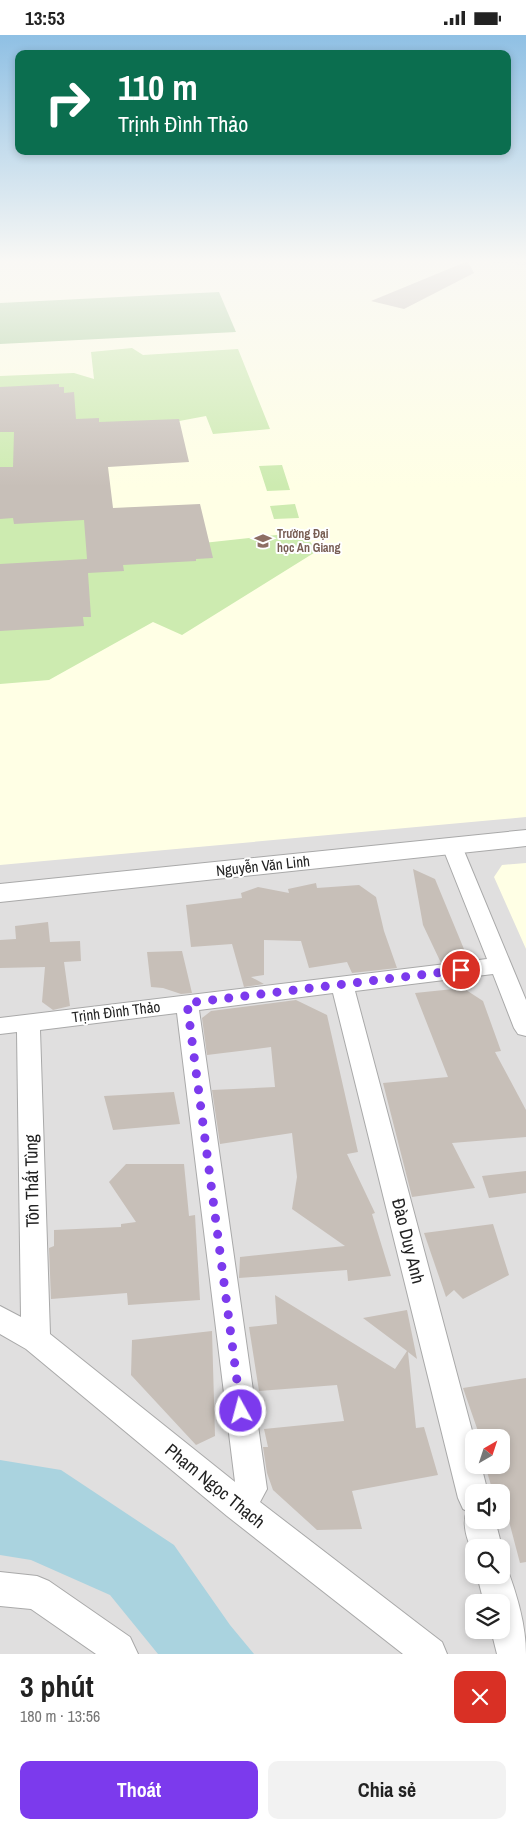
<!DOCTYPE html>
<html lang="vi">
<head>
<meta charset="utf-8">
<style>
  :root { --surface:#fff; --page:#f2f2f2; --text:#222; --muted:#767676; --accent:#7c3aed }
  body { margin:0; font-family:"Archivo Narrow",sans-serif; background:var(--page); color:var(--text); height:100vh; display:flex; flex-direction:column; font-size:19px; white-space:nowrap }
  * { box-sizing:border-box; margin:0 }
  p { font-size:16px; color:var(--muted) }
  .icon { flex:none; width:28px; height:28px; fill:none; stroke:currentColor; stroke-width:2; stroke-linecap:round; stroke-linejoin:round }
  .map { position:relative; height:1619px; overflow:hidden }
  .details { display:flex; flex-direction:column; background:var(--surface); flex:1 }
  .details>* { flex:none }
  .banner { position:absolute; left:15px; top:15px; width:496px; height:105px; border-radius:10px; box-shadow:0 2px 8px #0003; background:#0b6e4f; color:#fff; overflow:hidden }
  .needle { width:32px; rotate:39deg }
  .tools { position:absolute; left:465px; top:1394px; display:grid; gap:10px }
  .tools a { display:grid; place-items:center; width:45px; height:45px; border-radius:10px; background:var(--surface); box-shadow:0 2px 8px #0003; font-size:25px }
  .pin { position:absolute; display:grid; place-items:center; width:42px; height:42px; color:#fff; margin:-21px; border:2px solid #fff; border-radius:50%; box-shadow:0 1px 5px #0007 }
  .me { position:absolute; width:55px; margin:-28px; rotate:353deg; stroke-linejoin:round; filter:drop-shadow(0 0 4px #0008) }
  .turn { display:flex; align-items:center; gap:18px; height:105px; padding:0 20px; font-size:22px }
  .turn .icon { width:65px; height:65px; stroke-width:2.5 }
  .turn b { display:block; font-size:35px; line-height:42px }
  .round { display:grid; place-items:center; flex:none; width:52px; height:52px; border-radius:10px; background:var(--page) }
  .head { display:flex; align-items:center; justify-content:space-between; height:85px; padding:0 20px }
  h1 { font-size:30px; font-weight:700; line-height:38px }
  .button { display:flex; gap:10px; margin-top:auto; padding:10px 20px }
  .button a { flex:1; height:58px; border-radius:10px; background:var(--accent); color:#fff; font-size:20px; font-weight:700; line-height:58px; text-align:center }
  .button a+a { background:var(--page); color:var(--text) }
  .status { display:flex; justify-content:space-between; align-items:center; height:35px; padding:0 25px; background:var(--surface); direction:ltr }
  .status svg { height:14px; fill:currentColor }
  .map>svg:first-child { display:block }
</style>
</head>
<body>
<div class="status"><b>13:53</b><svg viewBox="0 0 49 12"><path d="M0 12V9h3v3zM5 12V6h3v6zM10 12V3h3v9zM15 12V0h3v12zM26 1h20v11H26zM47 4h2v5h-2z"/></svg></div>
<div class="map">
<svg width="526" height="1619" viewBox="0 0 526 1619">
  <rect width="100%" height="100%" fill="#f2efe9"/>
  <!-- residential -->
  <path fill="#e0dfdf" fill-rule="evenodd" d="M 0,225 L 526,225 L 526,1619 L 0,1619 ZM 474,1402 L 501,1402 L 501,1430 L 474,1430 ZM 474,1458 L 501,1458 L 501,1485 L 474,1485 ZM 474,1512 L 501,1512 L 501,1540 L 474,1540 ZM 474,1568 L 501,1568 L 501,1595 L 474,1595 Z"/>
  <!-- education -->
  <path fill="#ffffe5" d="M 0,225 L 462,225 L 526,230 L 526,782 L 0,830 Z
    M 526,828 L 526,914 L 494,842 L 502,830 Z"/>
  <!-- grass -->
  <path fill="#cdebb0" d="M 132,313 L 143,320 L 238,314 L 270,394 L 213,399 L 206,381 L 174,387 L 116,425 L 0,471 L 0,341 L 74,338 L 94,344 L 91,317 Z
    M 282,430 L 290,455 L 267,456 L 259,431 Z
    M 295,469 L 299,483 L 274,484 L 270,471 Z
    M 185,471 L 194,509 L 303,497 L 317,516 L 182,600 L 153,587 L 49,645 L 0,649 L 0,477 Z"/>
  <!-- forest -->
  <path fill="#add19e" d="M 219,257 L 236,297 L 0,309 L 0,268 Z"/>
  <!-- water -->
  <path fill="#aad3df" d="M 0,1425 L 61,1435 L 174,1510 L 230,1590 L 254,1619 L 158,1619 L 110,1560 L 31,1525 L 0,1520 Z"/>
  <!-- building -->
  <path fill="#c7bfb8" d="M 468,226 L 474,238 L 404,274 L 371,266 Z
    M 59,349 L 59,352 L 64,352 L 64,358 L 74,357 L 76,384 L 99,383 L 99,387 L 179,384 L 189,427 L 108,432 L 113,473 L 200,469 L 213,523 L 196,524 L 196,526 L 123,530 L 124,536 L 88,538 L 91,582 L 83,582 L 84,591 L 0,596 L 0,529 L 87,524 L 84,485 L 14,489 L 13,483 L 0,484 L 0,432 L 13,432 L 14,397 L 0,397 L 0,352 Z
    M 413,834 L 435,844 L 466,919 L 457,926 L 441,928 L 423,890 Z
    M 316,848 L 317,853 L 359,850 L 376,862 L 384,896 L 397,933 L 352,938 L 347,927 L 309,933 L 301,906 L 264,905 L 264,940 L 251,942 L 264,949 L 244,952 L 232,909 L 191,912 L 186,870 L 242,863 L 241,858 L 258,852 L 289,858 L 288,854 Z
    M 48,887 L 50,907 L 80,906 L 81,926 L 64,927 L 70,971 L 53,975 L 42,967 L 45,932 L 0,933 L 0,905 L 16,904 L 15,891 Z
    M 182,916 L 192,958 L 181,959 L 163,953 L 151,952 L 147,917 Z
    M 463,953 L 483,966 L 501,1016 L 495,1017 L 526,1075 L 526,1102 L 452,1108 L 475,1153 L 412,1162 L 383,1048 L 448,1042 L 415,958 Z
    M 296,965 L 327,980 L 358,1117 L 347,1119 L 375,1178 L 372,1179 L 391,1241 L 348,1246 L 347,1235 L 239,1243 L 240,1222 L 345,1211 L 292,1174 L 297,1142 L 292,1098 L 220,1109 L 212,1055 L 275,1052 L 271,1012 L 207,1020 L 202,983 L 211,976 Z
    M 174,1057 L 180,1089 L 113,1095 L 104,1061 Z
    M 126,1129 L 184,1129 L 189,1181 L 195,1180 L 200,1265 L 128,1270 L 127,1258 L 51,1264 L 49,1213 L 54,1211 L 54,1195 L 121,1192 L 121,1189 L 136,1187 L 109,1147 Z
    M 526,1136 L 526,1158 L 489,1163 L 482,1141 Z
    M 493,1189 L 509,1240 L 463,1264 L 454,1255 L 446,1262 L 424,1198 Z
    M 275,1260 L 395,1334 L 407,1316 L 363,1283 L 407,1275 L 417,1324 L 408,1317 L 416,1393 L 424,1392 L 438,1440 L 352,1456 L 362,1494 L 317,1495 L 273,1455 L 267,1438 L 263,1412 L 268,1412 L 264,1394 L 344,1386 L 337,1350 L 259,1356 L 249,1292 L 277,1289 Z
    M 212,1296 L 215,1401 L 196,1410 L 131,1340 L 132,1305 Z
    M 526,1343 L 526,1527 L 520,1528 L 501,1456 L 493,1457 L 485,1430 L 501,1430 L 501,1402 L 480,1402 L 463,1353 Z"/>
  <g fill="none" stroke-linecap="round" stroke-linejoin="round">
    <!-- minor casing -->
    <g stroke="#a9a9a9" stroke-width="2">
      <path id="minor" d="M 452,805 L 459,807 L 462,811 L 526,965 L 526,1001 L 518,999 L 514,993 L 493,939 L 355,956 L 474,1403 L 474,1430 L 481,1430 L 488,1458 L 474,1458 L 474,1485 L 495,1485 L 502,1512 L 501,1514 L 474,1512 L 474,1521 C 468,1507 461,1490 467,1476 L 463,1474 L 458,1463 L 333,958 L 199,975 L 267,1454 L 260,1467 L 442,1607 L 447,1619 L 403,1619 L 227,1481 L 26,1314 L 0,1299 L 0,1271 L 21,1282 L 17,997 L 0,999 L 0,983 L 487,924 L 442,811 L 445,807 ZM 177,978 L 235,1447 L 50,1299 L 40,995 Z
        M 501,1527 L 505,1528 C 516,1556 526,1589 526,1619 L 497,1619 L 491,1595 L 501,1595 L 501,1568 L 484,1568 L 477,1540 L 501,1540 Z
        M 0,1537 L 37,1541 L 49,1546 L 130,1602 L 138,1619 L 96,1619 L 31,1574 L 0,1571 Z"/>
    </g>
    <!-- tertiary casing -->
    <g stroke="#a9a9a9" stroke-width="2">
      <path id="tertiary" d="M 526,795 L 526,811 L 0,867 L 0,849 Z"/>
    </g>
    <!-- minor -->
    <use href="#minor" fill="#fff" fill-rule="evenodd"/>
    <!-- tertiary -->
    <use href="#tertiary" fill="#fff" fill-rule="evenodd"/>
  </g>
  <!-- sky -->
  <linearGradient id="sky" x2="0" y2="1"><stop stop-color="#8fc0e4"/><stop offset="0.5" stop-color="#f9f8f5"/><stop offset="1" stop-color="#f9f8f5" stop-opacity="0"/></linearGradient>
  <rect width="526" height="452" fill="url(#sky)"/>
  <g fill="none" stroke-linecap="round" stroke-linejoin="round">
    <!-- route -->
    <path stroke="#7c3aed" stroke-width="9" stroke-dasharray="0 16.2" d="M 241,1376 L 187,968 L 461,935"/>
  </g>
  <!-- icons -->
  <defs>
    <g id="university-bare" transform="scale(1.35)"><path d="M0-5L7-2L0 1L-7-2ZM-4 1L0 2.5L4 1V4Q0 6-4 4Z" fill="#8d6e63" stroke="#fff" stroke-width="2.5" paint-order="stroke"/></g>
  </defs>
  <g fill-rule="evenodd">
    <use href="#university-bare" x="263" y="506"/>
  </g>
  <g text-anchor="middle" stroke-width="4" stroke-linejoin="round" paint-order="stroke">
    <!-- far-education labels -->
    <g font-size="12" font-weight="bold" fill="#785e54" stroke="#fff" text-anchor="start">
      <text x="277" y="503">Trường Đại<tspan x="277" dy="14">học An Giang</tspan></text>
    </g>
    <!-- street labels -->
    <g font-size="15" fill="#222" stroke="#fff">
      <text transform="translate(263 831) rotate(-6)" y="5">Nguyễn Văn Linh</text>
      <text transform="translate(116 977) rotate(-7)" y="5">Trịnh Đình Thảo</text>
    </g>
    <!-- near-street labels -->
    <g font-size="18" fill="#222" stroke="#fff">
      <text transform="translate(32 1146) rotate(-91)" y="6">Tôn Thất Tùng</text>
      <text transform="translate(408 1206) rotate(76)" y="6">Đào Duy Anh</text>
      <text transform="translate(215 1451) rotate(39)" y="6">Phạm Ngọc Thạch</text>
    </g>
  </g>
</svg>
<div class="tools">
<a><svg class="needle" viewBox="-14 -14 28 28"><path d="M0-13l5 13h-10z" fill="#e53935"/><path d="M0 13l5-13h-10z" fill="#767676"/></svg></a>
<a><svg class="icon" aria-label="sound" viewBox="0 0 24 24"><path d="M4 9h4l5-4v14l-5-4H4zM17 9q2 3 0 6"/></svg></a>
<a><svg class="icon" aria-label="search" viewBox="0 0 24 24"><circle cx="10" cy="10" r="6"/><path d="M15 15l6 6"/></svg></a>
<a><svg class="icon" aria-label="layers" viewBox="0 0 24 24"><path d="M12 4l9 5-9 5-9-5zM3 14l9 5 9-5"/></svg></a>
</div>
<div class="pin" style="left:461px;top:935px;background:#d93025"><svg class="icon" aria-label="arrive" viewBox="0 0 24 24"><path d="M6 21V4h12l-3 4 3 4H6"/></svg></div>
<svg class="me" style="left:241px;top:1376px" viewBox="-20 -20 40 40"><circle r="17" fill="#7c3aed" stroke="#fff" stroke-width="3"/><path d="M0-11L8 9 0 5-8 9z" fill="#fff"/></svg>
<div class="banner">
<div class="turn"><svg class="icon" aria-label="right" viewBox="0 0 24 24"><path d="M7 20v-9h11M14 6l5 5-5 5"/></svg><div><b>110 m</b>Trịnh Đình Thảo</div></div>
</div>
</div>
<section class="details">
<div class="head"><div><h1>3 phút</h1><p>180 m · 13:56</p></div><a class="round" style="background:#d93025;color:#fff"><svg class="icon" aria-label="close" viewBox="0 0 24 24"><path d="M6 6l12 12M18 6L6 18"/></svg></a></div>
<div class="button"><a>Thoát</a><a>Chia sẻ</a></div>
</section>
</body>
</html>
